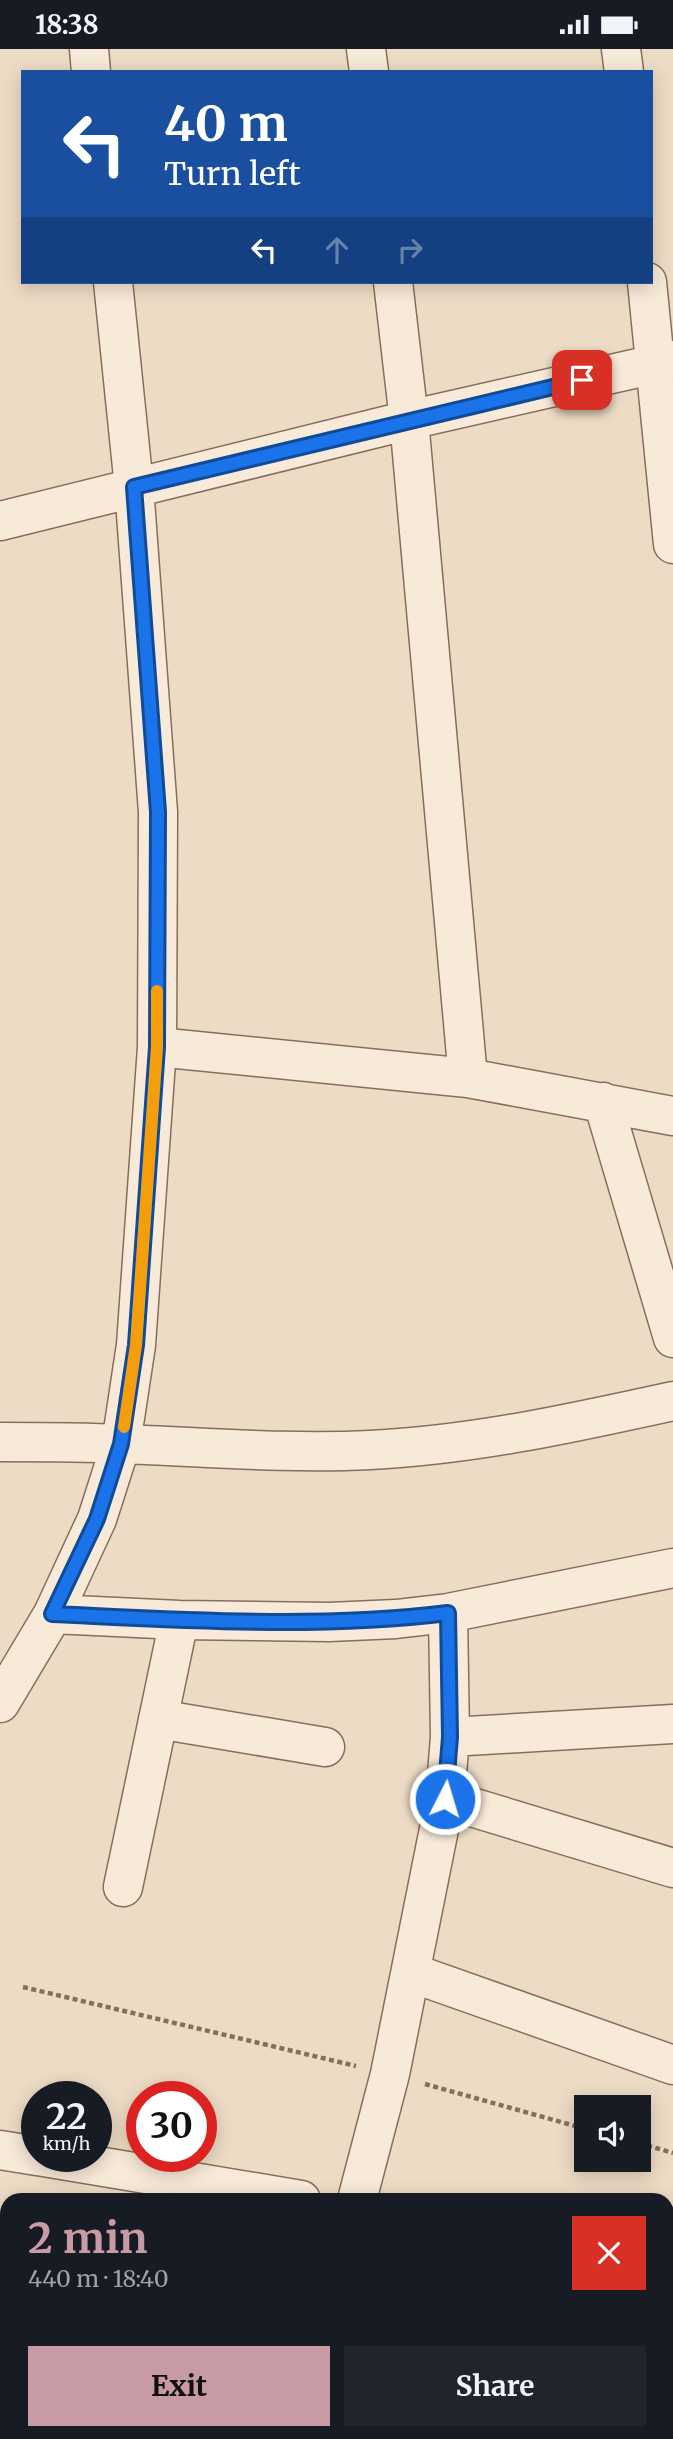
<!DOCTYPE html>
<html lang="en">
<head>
<meta charset="utf-8">
<style>
  :root { --surface:#171b24; --page:#20242c; --text:#f1f3f6; --muted:#9ea1a6; --accent:#c89aa3 }
  body { margin:0; font-family:Merriweather,serif; background:var(--page); color:var(--text); height:100vh; display:flex; flex-direction:column; font-size:26px; white-space:nowrap }
  * { box-sizing:border-box; margin:0 }
  p { font-size:23px; color:var(--muted) }
  .icon { flex:none; width:38px; height:38px; fill:none; stroke:currentColor; stroke-width:2; stroke-linecap:round; stroke-linejoin:round }
  .map { position:relative; flex:1; overflow:hidden }
  .sheet { position:absolute; left:0px; top:2144px; width:674px; height:247px; display:flex; flex-direction:column; background:var(--surface); border-radius:21px 21px 0 0; box-shadow:0 4px 18px #0003 }
  .sheet>* { flex:none }
  .banner { position:absolute; left:21px; top:21px; width:632px; height:214px; border-radius:0px; box-shadow:0 4px 18px #0003; background:#1a4fa0; color:#fff; overflow:hidden }
  .tools { position:absolute; left:574px; top:2046px; display:grid; gap:14px }
  .tools a { display:grid; place-items:center; width:77px; height:77px; border-radius:0px; background:var(--surface); box-shadow:0 4px 18px #0003; font-size:35px }
  .speed { position:absolute; left:21px; top:2032px; display:flex; gap:14px; font-size:35px; font-weight:700; text-align:center }
  .speed>* { display:grid; place-content:center; width:91px; height:91px; border-radius:50%; background:var(--surface); box-shadow:0 4px 18px #0003; line-height:1 }
  .speed small { font-size:18px; font-weight:400 }
  .speed .limit { border:10px solid #d22; background:#fff; color:#111 }
  .pin { position:absolute; display:grid; place-items:center; width:60px; height:60px; color:#fff; margin:-30px; border-radius:14px; box-shadow:0 4px 10px #0006 }
  .me { position:absolute; width:77px; margin:-38px; rotate:5deg; stroke-linejoin:round; filter:drop-shadow(0 0 5px #0008) }
  .turn { display:flex; align-items:center; gap:24px; height:147px; padding:0 28px; font-size:32px }
  .turn .icon { width:91px; height:91px; stroke-width:2.5 }
  .turn b { display:block; font-size:49px; line-height:60px }
  .lanes { display:flex; align-items:center; height:66px; padding:0 28px; background:#0003; justify-content:center; gap:35px; direction:ltr }
  .lanes .off { opacity:.35 }
  .round { display:grid; place-items:center; flex:none; width:74px; height:74px; border-radius:0px; background:var(--page) }
  .summary { display:flex; align-items:center; justify-content:space-between; height:119px; padding:0 28px }
  h1 { font-size:42px; font-weight:700; line-height:52px; color:var(--accent) }
  .cta { display:flex; gap:14px; margin-top:auto; padding:14px 28px }
  .cta a { flex:1; height:80px; border-radius:0px; background:var(--accent); color:#111; font-size:28px; font-weight:700; line-height:80px; text-align:center }
  .cta a+a { background:var(--page); color:var(--text) }
  .status { display:flex; justify-content:space-between; align-items:center; height:49px; padding:0 35px; background:var(--surface); direction:ltr }
  .status svg { height:19px; fill:currentColor }
  .map>svg:first-child { display:block }
</style>
</head>
<body>
<div class="status"><b>18:38</b><svg viewBox="0 0 49 12"><path d="M0 12V9h3v3zM5 12V6h3v6zM10 12V3h3v9zM15 12V0h3v12zM26 1h20v11H26zM47 4h2v5h-2z"/></svg></div>
<div class="map">
<svg width="673" height="2390" viewBox="0 0 673 2390">
  <rect width="100%" height="100%" fill="#eddcc5"/>
  <g fill="none" stroke-linecap="round" stroke-linejoin="round">
    <!-- minor casing -->
    <g stroke="#886d5c" stroke-width="41">
      <path id="minor" d="M 89,0 L 91,23
        M 366,0 L 369,23
        M 621,0 L 624,23
        M 393,233 L 409,371 L 468,1029
        M 647,233 L 673,495
        M 0,472 L 409,371 L 673,311
        M 157,998 L 468,1029 L 673,1067
        M 603,1053 L 673,1289
        M 0,1393 C 41,1393 81,1393 122,1395 C 205,1398 287,1405 370,1401 C 473,1396 573,1374 673,1352
        M 53,1565 L 179,1571 L 329,1573 L 396,1570 L 448,1564 L 673,1519
        M 0,1654 L 53,1565 L 97,1470 L 121,1395 L 136,1296 L 157,998 L 158,763 L 134,438 L 113,233
        M 158,1670 L 325,1698
        M 450,1688 L 673,1675
        M 445,1750 L 673,1819
        M 123,1838 L 179,1571
        M 412,1924 L 673,2016
        M 0,2101 L 37,2107
        M 38,2107 L 301,2151
        M 357,2151 L 390,2025 L 445,1750 L 450,1688 L 448,1564
        M 667,2202 L 673,2203
        M 0,2242 L 7,2244
        M 667,2342 L 673,2330
        M 287,2390 L 287,2384
        M 642,2390 L 646,2384"/>
    </g>
    <!-- path -->
    <path stroke="#886d5c" stroke-width="4.5" stroke-dasharray="5 3.5" stroke-linecap="butt" d="M 23,1938 L 356,2017
      M 425,2035 L 586,2080
      M 639,2094 L 673,2104"/>
    <!-- minor -->
    <use href="#minor" stroke="#f8ead9" stroke-width="38"/>
  </g>
  <g fill="none" stroke-linecap="round" stroke-linejoin="round">
    <!-- route casing -->
    <g stroke="#114b97" stroke-width="18">
      <path id="route" d="M 445,1750 L 450,1688 L 448,1564 C 317,1580 184,1571 52,1565 L 97,1470 L 121,1395 L 136,1296 L 157,998 L 158,763 L 134,438 L 582,331"/>
    </g>
    <!-- route -->
    <use href="#route" stroke="#1a73e8" stroke-width="12"/>
    <!-- slow -->
    <path stroke="#f59e0b" stroke-width="12" d="M 124,1378 L 136,1296 L 157,998 L 157,942"/>
  </g>
</svg>
<div class="tools">
<a><svg class="icon" aria-label="sound" viewBox="0 0 24 24"><path d="M4 9h4l5-4v14l-5-4H4zM17 9q2 3 0 6"/></svg></a>
</div>
<div class="speed"><div>22<small>km/h</small></div><div class="limit">30</div></div>
<div class="pin" style="left:582px;top:331px;background:#d93025"><svg class="icon" aria-label="arrive" viewBox="0 0 24 24"><path d="M6 21V4h12l-3 4 3 4H6"/></svg></div>
<svg class="me" style="left:445px;top:1750px" viewBox="-20 -20 40 40"><circle r="17" fill="#1a73e8" stroke="#fff" stroke-width="3"/><path d="M0-11L8 9 0 5-8 9z" fill="#fff"/></svg>
<div class="banner">
<div class="turn"><svg class="icon" aria-label="left" viewBox="0 0 24 24"><path d="M17 20v-9H6M10 6l-5 5 5 5"/></svg><div><b>40 m</b>Turn left</div></div>
<div class="lanes"><svg class="icon" aria-label="left" viewBox="0 0 24 24"><path d="M17 20v-9H6M10 6l-5 5 5 5"/></svg><svg class="icon off" aria-label="ahead" viewBox="0 0 24 24"><path d="M12 20V5M6 11l6-6 6 6"/></svg><svg class="icon off" aria-label="right" viewBox="0 0 24 24"><path d="M7 20v-9h11M14 6l5 5-5 5"/></svg></div>
</div>
<section class="sheet">
<div class="summary"><div><h1>2 min</h1><p>440 m · 18:40</p></div><a class="round" style="background:#d93025;color:#fff"><svg class="icon" aria-label="close" viewBox="0 0 24 24"><path d="M6 6l12 12M18 6L6 18"/></svg></a></div>
<div class="cta"><a>Exit</a><a>Share</a></div>
</section>
</div>
</body>
</html>
